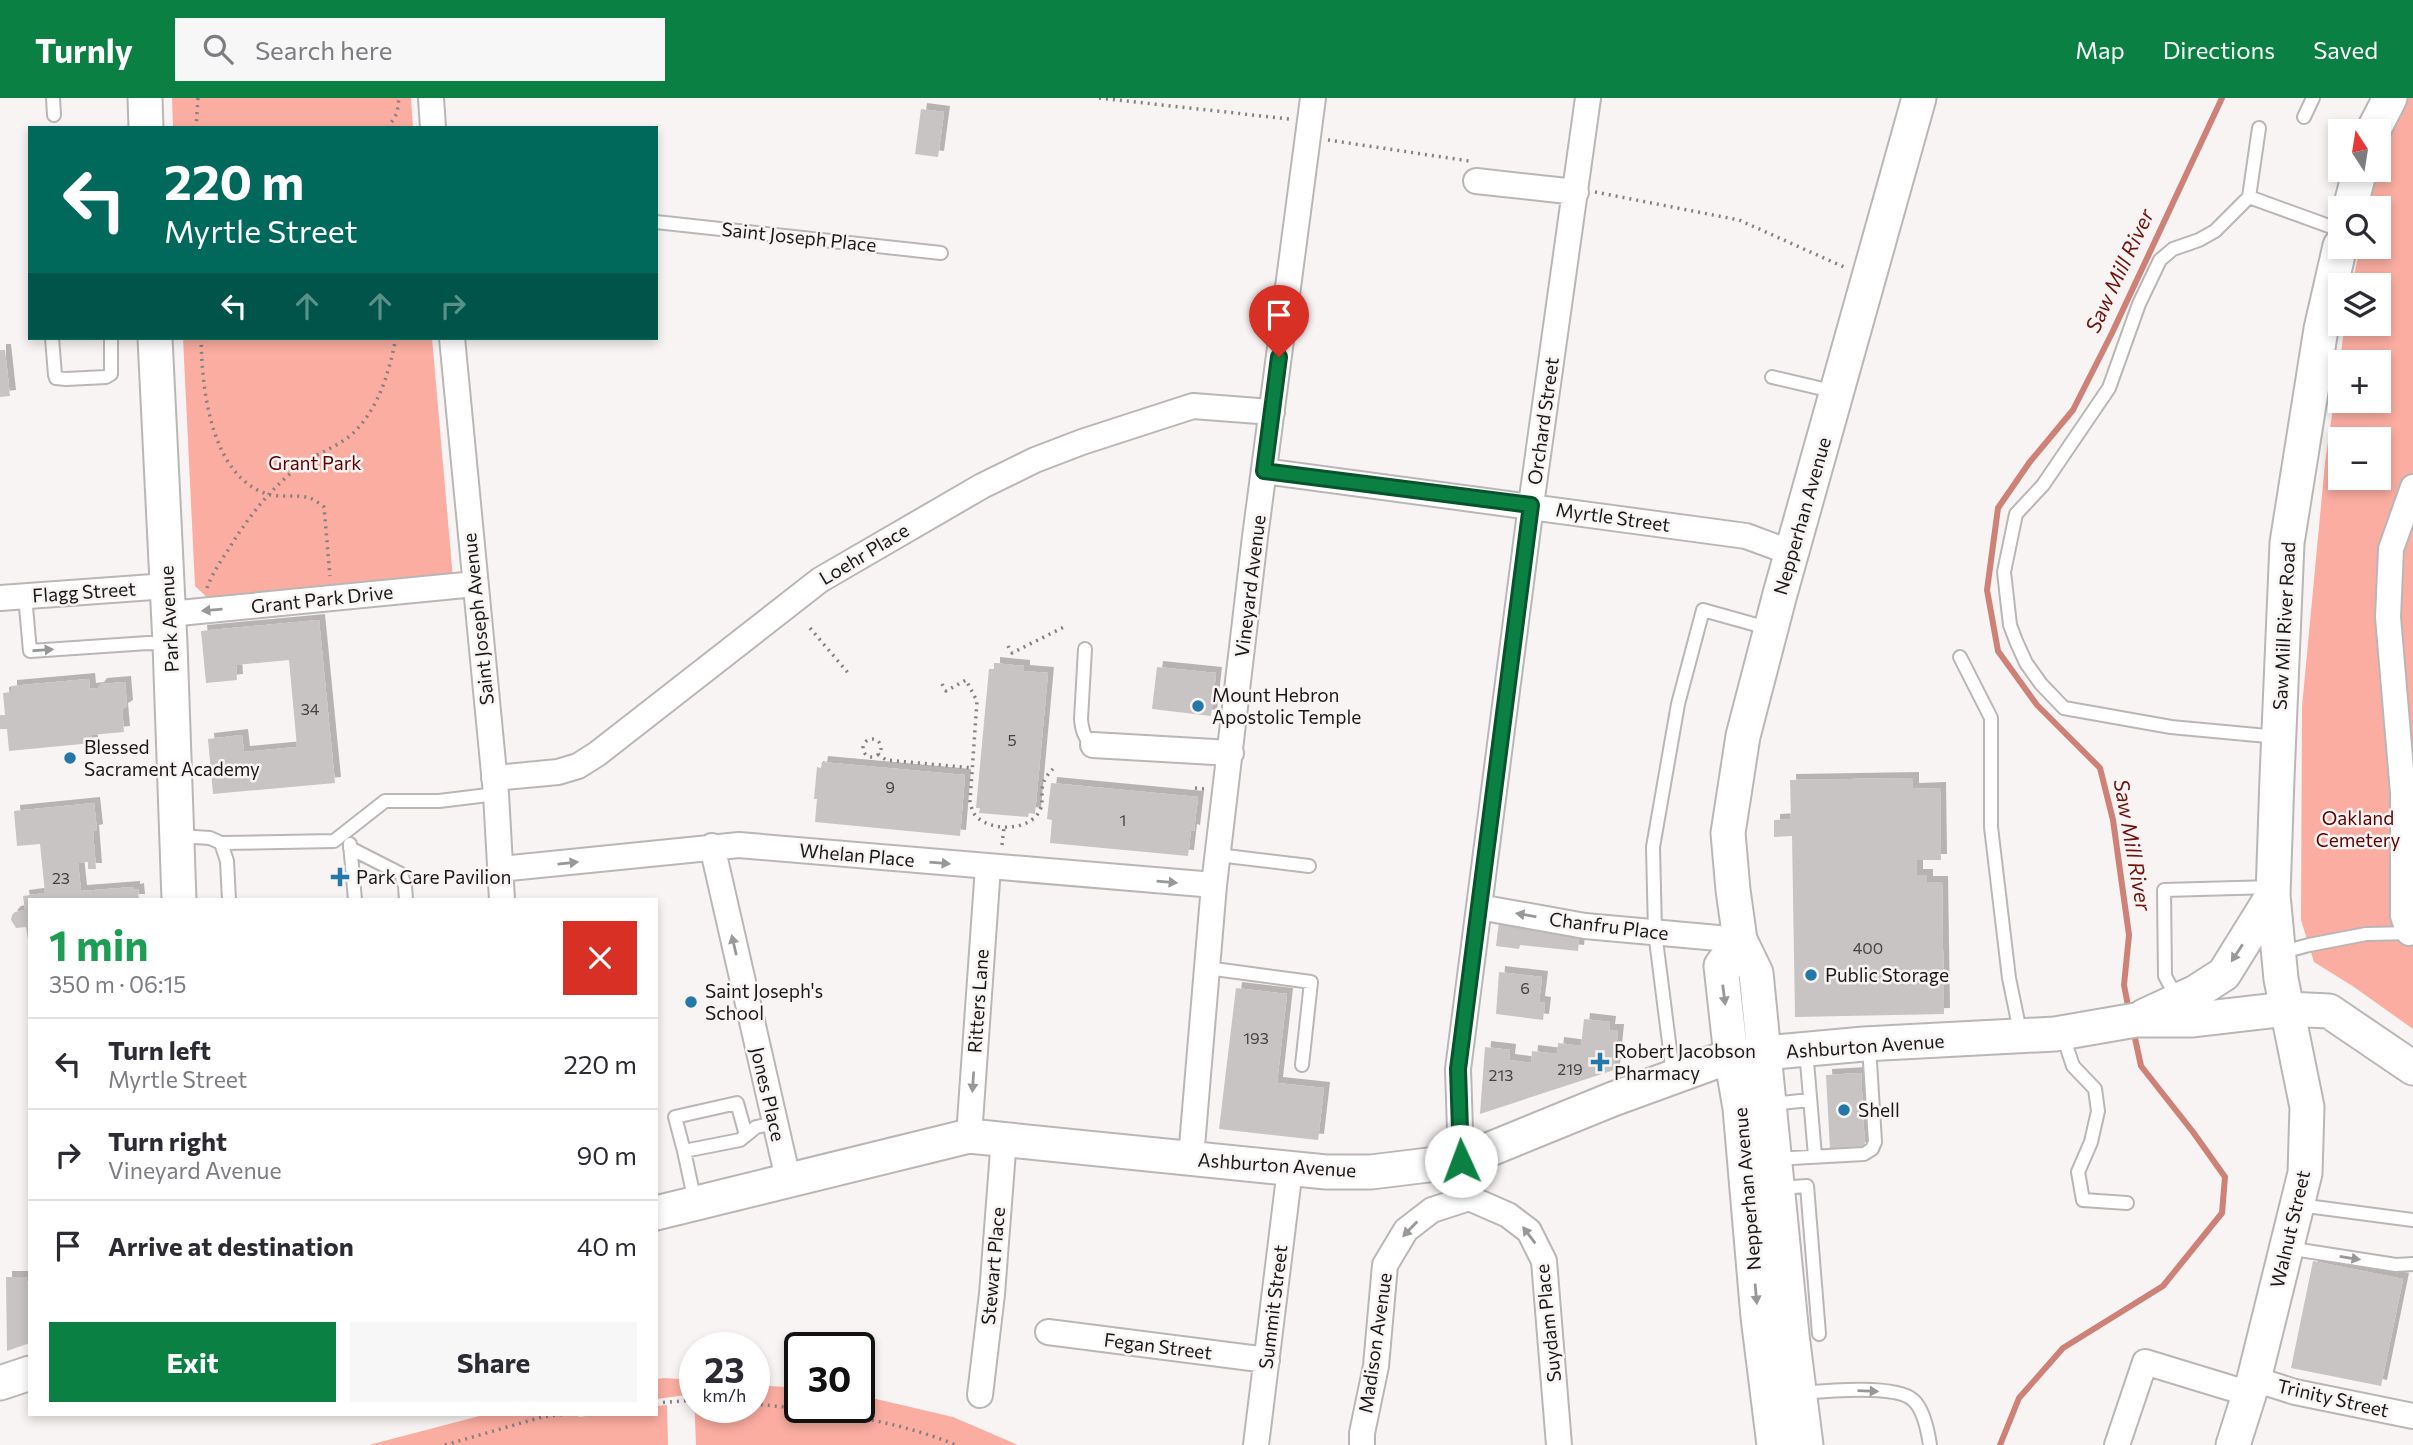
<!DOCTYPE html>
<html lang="en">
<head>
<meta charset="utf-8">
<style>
  :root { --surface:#fff; --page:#f7f7f7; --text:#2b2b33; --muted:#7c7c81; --line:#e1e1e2; --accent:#0b8043 }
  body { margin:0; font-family:Commissioner,sans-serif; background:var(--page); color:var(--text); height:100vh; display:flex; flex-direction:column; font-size:26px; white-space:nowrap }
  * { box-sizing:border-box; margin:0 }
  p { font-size:23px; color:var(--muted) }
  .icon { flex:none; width:38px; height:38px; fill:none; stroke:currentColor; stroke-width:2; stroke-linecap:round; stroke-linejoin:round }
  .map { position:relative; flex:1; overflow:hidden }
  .drawer { position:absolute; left:28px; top:800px; width:630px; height:518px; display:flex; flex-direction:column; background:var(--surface); border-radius:0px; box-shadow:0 4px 10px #0003 }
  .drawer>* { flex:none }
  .hud { position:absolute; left:28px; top:28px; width:630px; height:214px; border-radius:0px; box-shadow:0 4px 10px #0003; background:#00695c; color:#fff; overflow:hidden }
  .needle { width:46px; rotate:348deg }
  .fabs { position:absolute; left:2328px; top:21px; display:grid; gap:14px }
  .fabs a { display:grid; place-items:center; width:63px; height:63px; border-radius:0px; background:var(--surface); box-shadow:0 4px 10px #0003; font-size:35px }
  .speed { position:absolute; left:679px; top:1234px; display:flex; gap:14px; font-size:35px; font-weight:700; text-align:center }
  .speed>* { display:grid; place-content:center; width:91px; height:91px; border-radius:50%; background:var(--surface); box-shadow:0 4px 10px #0003; line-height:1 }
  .speed small { font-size:18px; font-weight:400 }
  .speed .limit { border:4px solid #111; border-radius:10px; background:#fff; color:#111 }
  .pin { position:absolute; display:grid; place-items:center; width:60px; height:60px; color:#fff; margin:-72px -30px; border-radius:50% 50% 50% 0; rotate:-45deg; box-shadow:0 0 7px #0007 }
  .pin .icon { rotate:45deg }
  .me { position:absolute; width:77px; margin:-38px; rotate:358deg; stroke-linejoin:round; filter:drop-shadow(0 0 5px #0008) }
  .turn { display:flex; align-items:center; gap:24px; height:147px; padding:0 21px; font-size:32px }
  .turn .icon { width:91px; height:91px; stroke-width:2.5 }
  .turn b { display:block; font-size:49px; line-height:60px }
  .lanes { display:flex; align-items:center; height:66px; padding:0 21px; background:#0003; justify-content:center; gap:35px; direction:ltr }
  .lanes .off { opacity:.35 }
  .round { display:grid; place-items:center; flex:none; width:74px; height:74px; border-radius:0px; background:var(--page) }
  .headline { display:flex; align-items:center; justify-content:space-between; height:119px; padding:0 21px }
  h1 { font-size:42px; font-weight:700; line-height:52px; color:#1e9e55 }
  .primary-button { display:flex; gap:14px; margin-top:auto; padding:14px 21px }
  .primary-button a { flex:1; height:80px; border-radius:0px; background:var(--accent); color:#fff; font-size:28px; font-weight:700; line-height:80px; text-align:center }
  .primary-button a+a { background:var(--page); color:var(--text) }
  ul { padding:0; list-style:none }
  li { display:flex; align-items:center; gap:21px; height:91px; padding:0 21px; border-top:2px solid var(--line) }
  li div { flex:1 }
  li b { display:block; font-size:26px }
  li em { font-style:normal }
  header { display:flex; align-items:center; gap:42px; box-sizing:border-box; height:98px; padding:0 35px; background:var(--accent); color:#fff }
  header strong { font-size:33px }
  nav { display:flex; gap:38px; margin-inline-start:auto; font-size:24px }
  .search { width:490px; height:63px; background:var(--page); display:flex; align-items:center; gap:18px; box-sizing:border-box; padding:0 24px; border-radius:0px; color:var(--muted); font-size:26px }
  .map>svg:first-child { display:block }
</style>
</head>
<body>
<header>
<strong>Turnly</strong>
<div class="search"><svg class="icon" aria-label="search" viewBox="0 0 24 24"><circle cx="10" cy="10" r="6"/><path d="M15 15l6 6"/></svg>Search here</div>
<nav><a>Map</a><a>Directions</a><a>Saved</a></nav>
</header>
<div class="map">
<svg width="2413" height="1347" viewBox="0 0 2413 1347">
  <defs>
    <filter id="shadow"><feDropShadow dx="6" dy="-6" stdDeviation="0" flood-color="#0004"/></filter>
  </defs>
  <rect width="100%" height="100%" fill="#f8f4f3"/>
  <!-- green -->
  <path fill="#fbada1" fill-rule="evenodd" d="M 172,0 L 411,0 L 413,30 L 173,30 Z
    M 2402,0 L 2413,0 L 2413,931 L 2354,889 L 2314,864 L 2301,822 L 2302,609 L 2325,365 L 2345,226 L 2378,226 L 2378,187 L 2352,187 L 2360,149 L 2378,149 L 2378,110 L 2368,110 L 2394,14 ZM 2340,264 L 2378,264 L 2378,303 L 2340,303 ZM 2340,341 L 2378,341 L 2378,380 L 2340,380 Z
    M 183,240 L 432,240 L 453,481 L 210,502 L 195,488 Z
    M 664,1280 L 695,1282 L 695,1309 L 754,1309 L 754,1287 L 800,1290 L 800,1309 L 859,1309 L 859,1297 L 953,1319 L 1018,1347 L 696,1347 L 694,1296 L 656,1301 L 656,1281 Z
    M 667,1307 L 668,1347 L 369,1347 L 487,1316 L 577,1316 L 579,1319 L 601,1316 L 656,1316 L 656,1308 Z"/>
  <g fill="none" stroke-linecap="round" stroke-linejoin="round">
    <!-- stream -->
    <path stroke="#ce8176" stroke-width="6" d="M 2129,913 L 2124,887 L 2129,837 L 2113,722 L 2100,670 L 2037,607 L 1998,553 L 1987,492 L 1998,410 L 2029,365 L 2073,312 L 2112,235 L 2222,0
      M 2000,1347 L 2019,1300 L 2063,1250 L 2163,1188 L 2222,1115 L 2225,1079 L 2193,1034 L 2141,968 L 2133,931"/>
  </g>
  <!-- building -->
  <path fill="#c7c4c3" filter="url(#shadow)" d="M 921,11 L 944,14 L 938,59 L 915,56 Z
    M 0,252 L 5,252 L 10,298 L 0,299 Z
    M 319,522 L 335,685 L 213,696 L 208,641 L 242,637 L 244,654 L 297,649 L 289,562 L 236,567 L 237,582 L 206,585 L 201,533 Z
    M 994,565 L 1024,568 L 1024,573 L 1048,575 L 1035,716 L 1029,715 L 1028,719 L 979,715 L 980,710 L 976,710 L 989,571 L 994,571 Z
    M 1157,569 L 1216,575 L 1211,618 L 1152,611 Z
    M 89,581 L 90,591 L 98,590 L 101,586 L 125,584 L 127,608 L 122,611 L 124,634 L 91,637 L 92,645 L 9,653 L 7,631 L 0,631 L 0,617 L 5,617 L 3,595 L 11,594 L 11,588 Z
    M 822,664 L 965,677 L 960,738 L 815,724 L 817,701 L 814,701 L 817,669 L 821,670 Z
    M 1913,680 L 1913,691 L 1940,690 L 1941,762 L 1917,762 L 1917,777 L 1927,777 L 1927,784 L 1942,784 L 1944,916 L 1795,919 L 1792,738 L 1774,739 L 1774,722 L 1791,721 L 1790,682 Z
    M 1051,685 L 1198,699 L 1194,733 L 1191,732 L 1188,758 L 1050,745 L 1052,722 L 1047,721 Z
    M 94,705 L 97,732 L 93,733 L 96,771 L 88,771 L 88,764 L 78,765 L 81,793 L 134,789 L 134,792 L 138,791 L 139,802 L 30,802 L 30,842 L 28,842 L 26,829 L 16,830 L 11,822 L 12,817 L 15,814 L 25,812 L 23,798 L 45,795 L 40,746 L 17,748 L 14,713 Z
    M 1499,823 L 1580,832 L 1578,853 L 1520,847 L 1519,851 L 1496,848 Z
    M 1499,874 L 1542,879 L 1539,904 L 1545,905 L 1543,922 L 1496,916 Z
    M 1236,890 L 1287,896 L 1277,985 L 1324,990 L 1318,1042 L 1219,1031 Z
    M 1584,921 L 1610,924 L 1609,932 L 1618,932 L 1614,972 L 1480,1016 L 1485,949 L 1510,952 L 1509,962 L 1531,965 L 1532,953 L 1557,956 L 1558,945 L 1581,948 Z
    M 1861,975 L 1865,1050 L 1830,1052 L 1826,977 Z
    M 2313,1163 L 2403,1181 L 2381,1288 L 2291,1270 Z
    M 6,1179 L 26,1179 L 30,1195 L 30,1245 L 7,1253 Z"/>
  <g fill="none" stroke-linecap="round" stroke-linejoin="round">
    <!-- lane casing -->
    <g stroke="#bab6b6" stroke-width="16">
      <path id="lane" d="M 53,0 L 54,17
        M 2304,19 L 2313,0
        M 2259,30 L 2249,99 L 2340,132
        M 2249,99 L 2215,133 L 2199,142 L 2173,151 L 2160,162 L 2139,206 L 2109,290 L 2043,387 L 2016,416 L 2004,474 L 2010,527 L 2016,543 L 2026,565 L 2041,586 L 2064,610 L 2171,629 L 2278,639
        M 656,124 L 941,155
        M 52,240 L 55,277 L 56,280 L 66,281 L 106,279 L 111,276 L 111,240
        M 1772,279 L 1836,294
        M 25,498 L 30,553 L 148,545 L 170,546
        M 1085,551 L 1081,621 C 1082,632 1084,640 1093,647
        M 1960,559 L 1991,620 L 1991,729 L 2009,880 L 2021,938
        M 178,738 L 210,740 L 221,745 L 227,763 L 229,802
        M 221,745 L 334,743 L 385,703 L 439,703 L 496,696
        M 350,746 L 355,802
        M 350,750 L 401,776 L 405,788 L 406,802
        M 1218,757 L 1309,768
        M 2279,855 L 2309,847 L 2366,836 L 2412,835
        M 1207,870 L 1311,884 L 1302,967
        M 2178,902 L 2165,878 L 2164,792 L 2273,789
        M 2063,938 L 2073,968 L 2095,991 L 2098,1013 L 2091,1044 L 2078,1074 L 2083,1102 L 2127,1105
        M 1806,952 L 1815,1058
        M 1673,976 L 1655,834 L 1653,749 L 1678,606 L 1703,512 L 1771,531
        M 1770,1006 L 1810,1002
        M 684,1053 L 675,1019 L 737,1005 L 746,1037
        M 1775,1061 L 1864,1056 L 1872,1051 L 1875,1044 L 1869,948
        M 1778,1090 L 1807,1088 L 1819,1236
        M 695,1104 L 684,1053 L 740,1042 L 756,1029 L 775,1025
        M 2299,1107 L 2413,1122
        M 2287,1150 L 2396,1167 L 2413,1166
        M 1801,1295 C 1824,1293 1896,1286 1913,1302 C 1924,1311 1928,1334 1930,1347"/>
    </g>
    <!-- street casing -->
    <g stroke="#bab6b6" stroke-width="28">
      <path id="street" d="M 431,0 L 433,30
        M 1476,83 L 1576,94
        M 452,240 L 496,696 L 502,802
        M 1264,373 L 1746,438 L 1792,455
        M 0,500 L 167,488
        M 169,516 L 475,486
        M 1093,647 L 1231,655
        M 494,680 L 558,674 L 578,668 L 597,656 L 820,482 L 982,388 L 1035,362 L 1082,344 L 1193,308 L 1272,314
        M 712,748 L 788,1081
        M 500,771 L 739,747 L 1214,787
        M 1479,809 L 1585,828 L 1740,842
        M 2409,835 L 2403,818 L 2403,695 L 2388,519 L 2391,451 L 2413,389
        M 969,1038 L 988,769
        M 1191,1060 L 1214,787 L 1255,439 L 1313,0
        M 1469,1100 L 1461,1063 L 1458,971 L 1531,407 L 1588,0
        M 1469,1100 L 1508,1117 L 1529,1133 L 1544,1163 L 1559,1347
        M 1048,1234 L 1267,1262
        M 2254,1281 L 2295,1294 L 2413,1318
        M 980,1297 L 992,1196 L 1004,1040
        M 1256,1347 L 1290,1071
        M 1362,1347 L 1362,1335 L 1376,1268 L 1385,1167 L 1406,1132 L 1432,1112 L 1469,1100
        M 2117,1347 L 2145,1264 L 2250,1296"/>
    </g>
    <!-- secondary casing -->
    <g stroke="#bab6b6" stroke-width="37">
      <path id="secondary" d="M 145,0 L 146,30
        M 2373,33 L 2390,0
        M 2350,110 L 2360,72
        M 155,240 L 170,546 L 179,802
        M 1740,842 L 1721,868 L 1731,958 L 1740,1010 L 1758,1219 L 1774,1347
        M 2144,918 L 2196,894 L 2224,876 L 2273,797
        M 656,1115 L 969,1038 L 1326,1074 L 1371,1074 L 1461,1063 L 1613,1001 L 1731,958 L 1864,946 L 2055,936 L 2136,922 L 2191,922 L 2287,911 L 2329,913 L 2413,970
        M 0,1285 L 30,1275
        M 1806,1347 L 1792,1237 L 1756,875 L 1740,842 L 1733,792 L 1728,735 L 1743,638 L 1780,496 L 1919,0
        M 2233,1347 L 2254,1281 L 2305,1075 L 2307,1009 L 2281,881 L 2273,797 L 2277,680 L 2287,445 L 2321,231 L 2340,148"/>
    </g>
    <!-- path -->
    <path stroke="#838080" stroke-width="3.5" stroke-dasharray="2 5" stroke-linecap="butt" d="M 1099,0 L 1289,21
      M 196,30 L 198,0
      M 388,30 L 397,15 L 399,0
      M 1328,42 L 1469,63
      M 1595,94 L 1739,122 L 1844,169
      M 201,240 C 202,290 210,377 267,396 C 280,400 297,396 310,400 C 315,402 320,406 324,409 L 330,478
      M 207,490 C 212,476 220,464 228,452 C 249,418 272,388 305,364 C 320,354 339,348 352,336 C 379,311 389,274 396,240
      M 810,530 L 849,576
      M 1008,548 L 1012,555 L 1064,529
      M 942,586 L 946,593 L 966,582 L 977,603 L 970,703 C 971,708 972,714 976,718 C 990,733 1024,733 1037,717 C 1049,702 1033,690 1053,671
      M863 650a9 9 0 1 1 18 0a9 9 0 1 1-18 0Z
      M 878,656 L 886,662 L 973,670
      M 1195,690 L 1205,691
      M 1002,747 L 1004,729
      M 656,1305 L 695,1302
      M 754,1306 C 821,1312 893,1321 956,1347
      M 445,1347 L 542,1319 L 566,1316"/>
    <!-- lane -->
    <use href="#lane" stroke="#fff" stroke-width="12"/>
    <!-- street -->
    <use href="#street" stroke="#fff" stroke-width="24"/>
    <!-- secondary -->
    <use href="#secondary" stroke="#fff" stroke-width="33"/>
  </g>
  <!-- one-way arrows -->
  <defs><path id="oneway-solid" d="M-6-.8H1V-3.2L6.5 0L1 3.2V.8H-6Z" transform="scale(1.75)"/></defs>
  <g fill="#989898">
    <use href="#oneway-solid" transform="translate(212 512) rotate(175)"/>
    <use href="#oneway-solid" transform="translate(43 552) rotate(-4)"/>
    <use href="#oneway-solid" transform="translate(568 765) rotate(-6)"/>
    <use href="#oneway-solid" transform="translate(940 765) rotate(5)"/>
    <use href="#oneway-solid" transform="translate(1167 784) rotate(5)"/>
    <use href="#oneway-solid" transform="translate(1526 817) rotate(-170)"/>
    <use href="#oneway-solid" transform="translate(734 847) rotate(-103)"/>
    <use href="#oneway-solid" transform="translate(2237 855) rotate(123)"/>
    <use href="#oneway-solid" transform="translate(1724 897) rotate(83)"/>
    <use href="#oneway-solid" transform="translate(973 984) rotate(94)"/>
    <use href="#oneway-solid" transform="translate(1410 1131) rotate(134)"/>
    <use href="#oneway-solid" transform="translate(1529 1137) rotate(-127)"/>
    <use href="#oneway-solid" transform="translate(2350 1160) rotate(9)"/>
    <use href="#oneway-solid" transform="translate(1756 1196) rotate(85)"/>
    <use href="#oneway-solid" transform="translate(1868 1293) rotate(2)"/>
  </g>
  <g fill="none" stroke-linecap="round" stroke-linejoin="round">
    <!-- route casing -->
    <g stroke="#07532c" stroke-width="18">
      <path id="route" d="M 1279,259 L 1264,373 L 1531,407 L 1458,971 L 1461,1063"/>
    </g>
    <!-- route -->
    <use href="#route" stroke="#0b8043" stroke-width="12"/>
  </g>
  <!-- markers -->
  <g fill="#2378a8" stroke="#f8f4f3" stroke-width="2.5">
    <circle cx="1198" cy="608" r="7"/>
    <circle cx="70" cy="660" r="7"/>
    <path d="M336.5 768.5h7v7h7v7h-7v7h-7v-7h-7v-7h7z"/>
    <circle cx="1811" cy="877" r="7"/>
    <circle cx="691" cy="904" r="7"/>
    <path d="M1596.5 953.5h7v7h7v7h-7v7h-7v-7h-7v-7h7z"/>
    <circle cx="1844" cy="1012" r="7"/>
  </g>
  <g text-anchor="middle" stroke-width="5" stroke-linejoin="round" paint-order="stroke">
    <!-- number labels -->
    <g font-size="16" fill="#454444">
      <text x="310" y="617">34</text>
      <text x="1012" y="648">5</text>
      <text x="890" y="695">9</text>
      <text x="1123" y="728">1</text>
      <text x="61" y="786">23</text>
      <text x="1868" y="856">400</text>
      <text x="1525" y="896">6</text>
      <text x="1256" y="946">193</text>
      <text x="1570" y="977">219</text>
      <text x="1501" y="983">213</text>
    </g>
    <!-- street labels -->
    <g font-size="19" fill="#1a1919" stroke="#f8f4f3">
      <text transform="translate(799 139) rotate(6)" y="7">Saint Joseph Place</text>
      <text transform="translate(1543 323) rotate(-82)" y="7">Orchard Street</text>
      <text transform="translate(1802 418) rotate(-74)" y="7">Nepperhan Avenue</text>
      <text transform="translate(1613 419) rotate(8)" y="7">Myrtle Street</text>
      <text transform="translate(864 456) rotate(-31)" y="7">Loehr Place</text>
      <text transform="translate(1250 488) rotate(-83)" y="7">Vineyard Avenue</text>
      <text transform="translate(84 494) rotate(-4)" y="7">Flagg Street</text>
      <text transform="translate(322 501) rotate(-6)" y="7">Grant Park Drive</text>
      <text transform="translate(169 521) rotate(-93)" y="7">Park Avenue</text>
      <text transform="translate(478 521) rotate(-96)" y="7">Saint Joseph Avenue</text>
      <text transform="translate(2284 528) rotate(-87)" y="7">Saw Mill River Road</text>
      <text transform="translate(857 757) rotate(5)" y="7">Whelan Place</text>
      <text transform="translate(1609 828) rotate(7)" y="7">Chanfru Place</text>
      <text transform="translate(978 903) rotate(-86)" y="7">Ritters Lane</text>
      <text transform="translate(1865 948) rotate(-4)" y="7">Ashburton Avenue</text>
      <text transform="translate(768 996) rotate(77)" y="7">Jones Place</text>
      <text transform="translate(1277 1067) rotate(4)" y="7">Ashburton Avenue</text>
      <text transform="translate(1747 1091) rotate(-95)" y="7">Nepperhan Avenue</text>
      <text transform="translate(2290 1131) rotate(-77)" y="7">Walnut Street</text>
      <text transform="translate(993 1168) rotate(-85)" y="7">Stewart Place</text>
      <text transform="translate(1273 1209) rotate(-83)" y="7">Summit Street</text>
      <text transform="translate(1548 1225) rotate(-96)" y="7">Suydam Place</text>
      <text transform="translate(1375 1245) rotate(-82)" y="7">Madison Avenue</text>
      <text transform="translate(1158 1248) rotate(7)" y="7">Fegan Street</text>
      <text transform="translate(2333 1300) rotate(13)" y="7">Trinity Street</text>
    </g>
    <!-- park labels -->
    <g font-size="19" fill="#5f0000" stroke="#f8f4f3">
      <text x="315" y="372">Grant Park</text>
      <text x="2358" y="727">Oakland<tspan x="2358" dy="22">Cemetery</tspan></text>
    </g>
    <!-- poi labels -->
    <g font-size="19" fill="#1a1919" stroke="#f8f4f3" text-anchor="start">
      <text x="1212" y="604">Mount Hebron<tspan x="1212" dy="22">Apostolic Temple</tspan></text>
      <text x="84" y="656">Blessed<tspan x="84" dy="22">Sacrament Academy</tspan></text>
      <text x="356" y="786">Park Care Pavilion</text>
      <text x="1825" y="884">Public Storage</text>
      <text x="705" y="900">Saint Joseph's<tspan x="705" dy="22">School</tspan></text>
      <text x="1614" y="960">Robert Jacobson<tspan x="1614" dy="22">Pharmacy</tspan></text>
      <text x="1858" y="1019">Shell</text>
    </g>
    <!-- water labels -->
    <g font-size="21" font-style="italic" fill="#70130e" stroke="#f8f4f3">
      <text transform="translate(2120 173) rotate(-65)" y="7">Saw Mill River</text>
      <text transform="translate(2132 747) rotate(80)" y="7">Saw Mill River</text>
    </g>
  </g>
</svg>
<div class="fabs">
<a><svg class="needle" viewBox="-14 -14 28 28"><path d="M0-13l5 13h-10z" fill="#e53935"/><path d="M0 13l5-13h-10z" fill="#7c7c81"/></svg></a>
<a><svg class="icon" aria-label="search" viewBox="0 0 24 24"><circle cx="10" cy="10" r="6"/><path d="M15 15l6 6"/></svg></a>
<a><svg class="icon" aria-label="layers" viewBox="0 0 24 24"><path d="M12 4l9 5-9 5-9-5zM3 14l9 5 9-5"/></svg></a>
<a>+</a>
<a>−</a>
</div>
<div class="speed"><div>23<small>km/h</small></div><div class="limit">30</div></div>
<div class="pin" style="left:1279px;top:259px;background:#d93025"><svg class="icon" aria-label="arrive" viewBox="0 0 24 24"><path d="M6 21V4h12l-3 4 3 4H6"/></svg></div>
<svg class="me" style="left:1461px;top:1063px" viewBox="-20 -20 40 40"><circle r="19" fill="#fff"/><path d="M0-13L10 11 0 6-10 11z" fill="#0b8043"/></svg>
<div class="hud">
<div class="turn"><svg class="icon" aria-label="left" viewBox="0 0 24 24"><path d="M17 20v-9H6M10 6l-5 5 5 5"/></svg><div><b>220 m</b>Myrtle Street</div></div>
<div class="lanes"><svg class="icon" aria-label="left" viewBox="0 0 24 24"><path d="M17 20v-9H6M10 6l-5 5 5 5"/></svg><svg class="icon off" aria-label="ahead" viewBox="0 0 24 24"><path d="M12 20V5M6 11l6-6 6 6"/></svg><svg class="icon off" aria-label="ahead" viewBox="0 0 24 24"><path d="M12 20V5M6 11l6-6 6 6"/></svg><svg class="icon off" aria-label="right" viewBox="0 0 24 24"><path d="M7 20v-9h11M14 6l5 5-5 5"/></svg></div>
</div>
<section class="drawer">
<div class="headline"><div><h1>1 min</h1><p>350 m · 06:15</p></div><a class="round" style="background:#d93025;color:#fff"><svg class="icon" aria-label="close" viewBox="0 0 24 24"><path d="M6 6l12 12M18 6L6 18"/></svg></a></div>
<ul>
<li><svg class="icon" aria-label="left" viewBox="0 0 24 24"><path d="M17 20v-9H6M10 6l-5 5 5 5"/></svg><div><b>Turn left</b><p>Myrtle Street</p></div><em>220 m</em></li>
<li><svg class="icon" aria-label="right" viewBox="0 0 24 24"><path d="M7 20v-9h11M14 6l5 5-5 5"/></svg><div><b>Turn right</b><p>Vineyard Avenue</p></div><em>90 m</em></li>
<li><svg class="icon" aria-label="arrive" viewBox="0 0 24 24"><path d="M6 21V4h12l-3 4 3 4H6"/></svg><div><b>Arrive at destination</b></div><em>40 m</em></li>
</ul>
<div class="primary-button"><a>Exit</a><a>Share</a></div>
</section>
</div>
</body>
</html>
